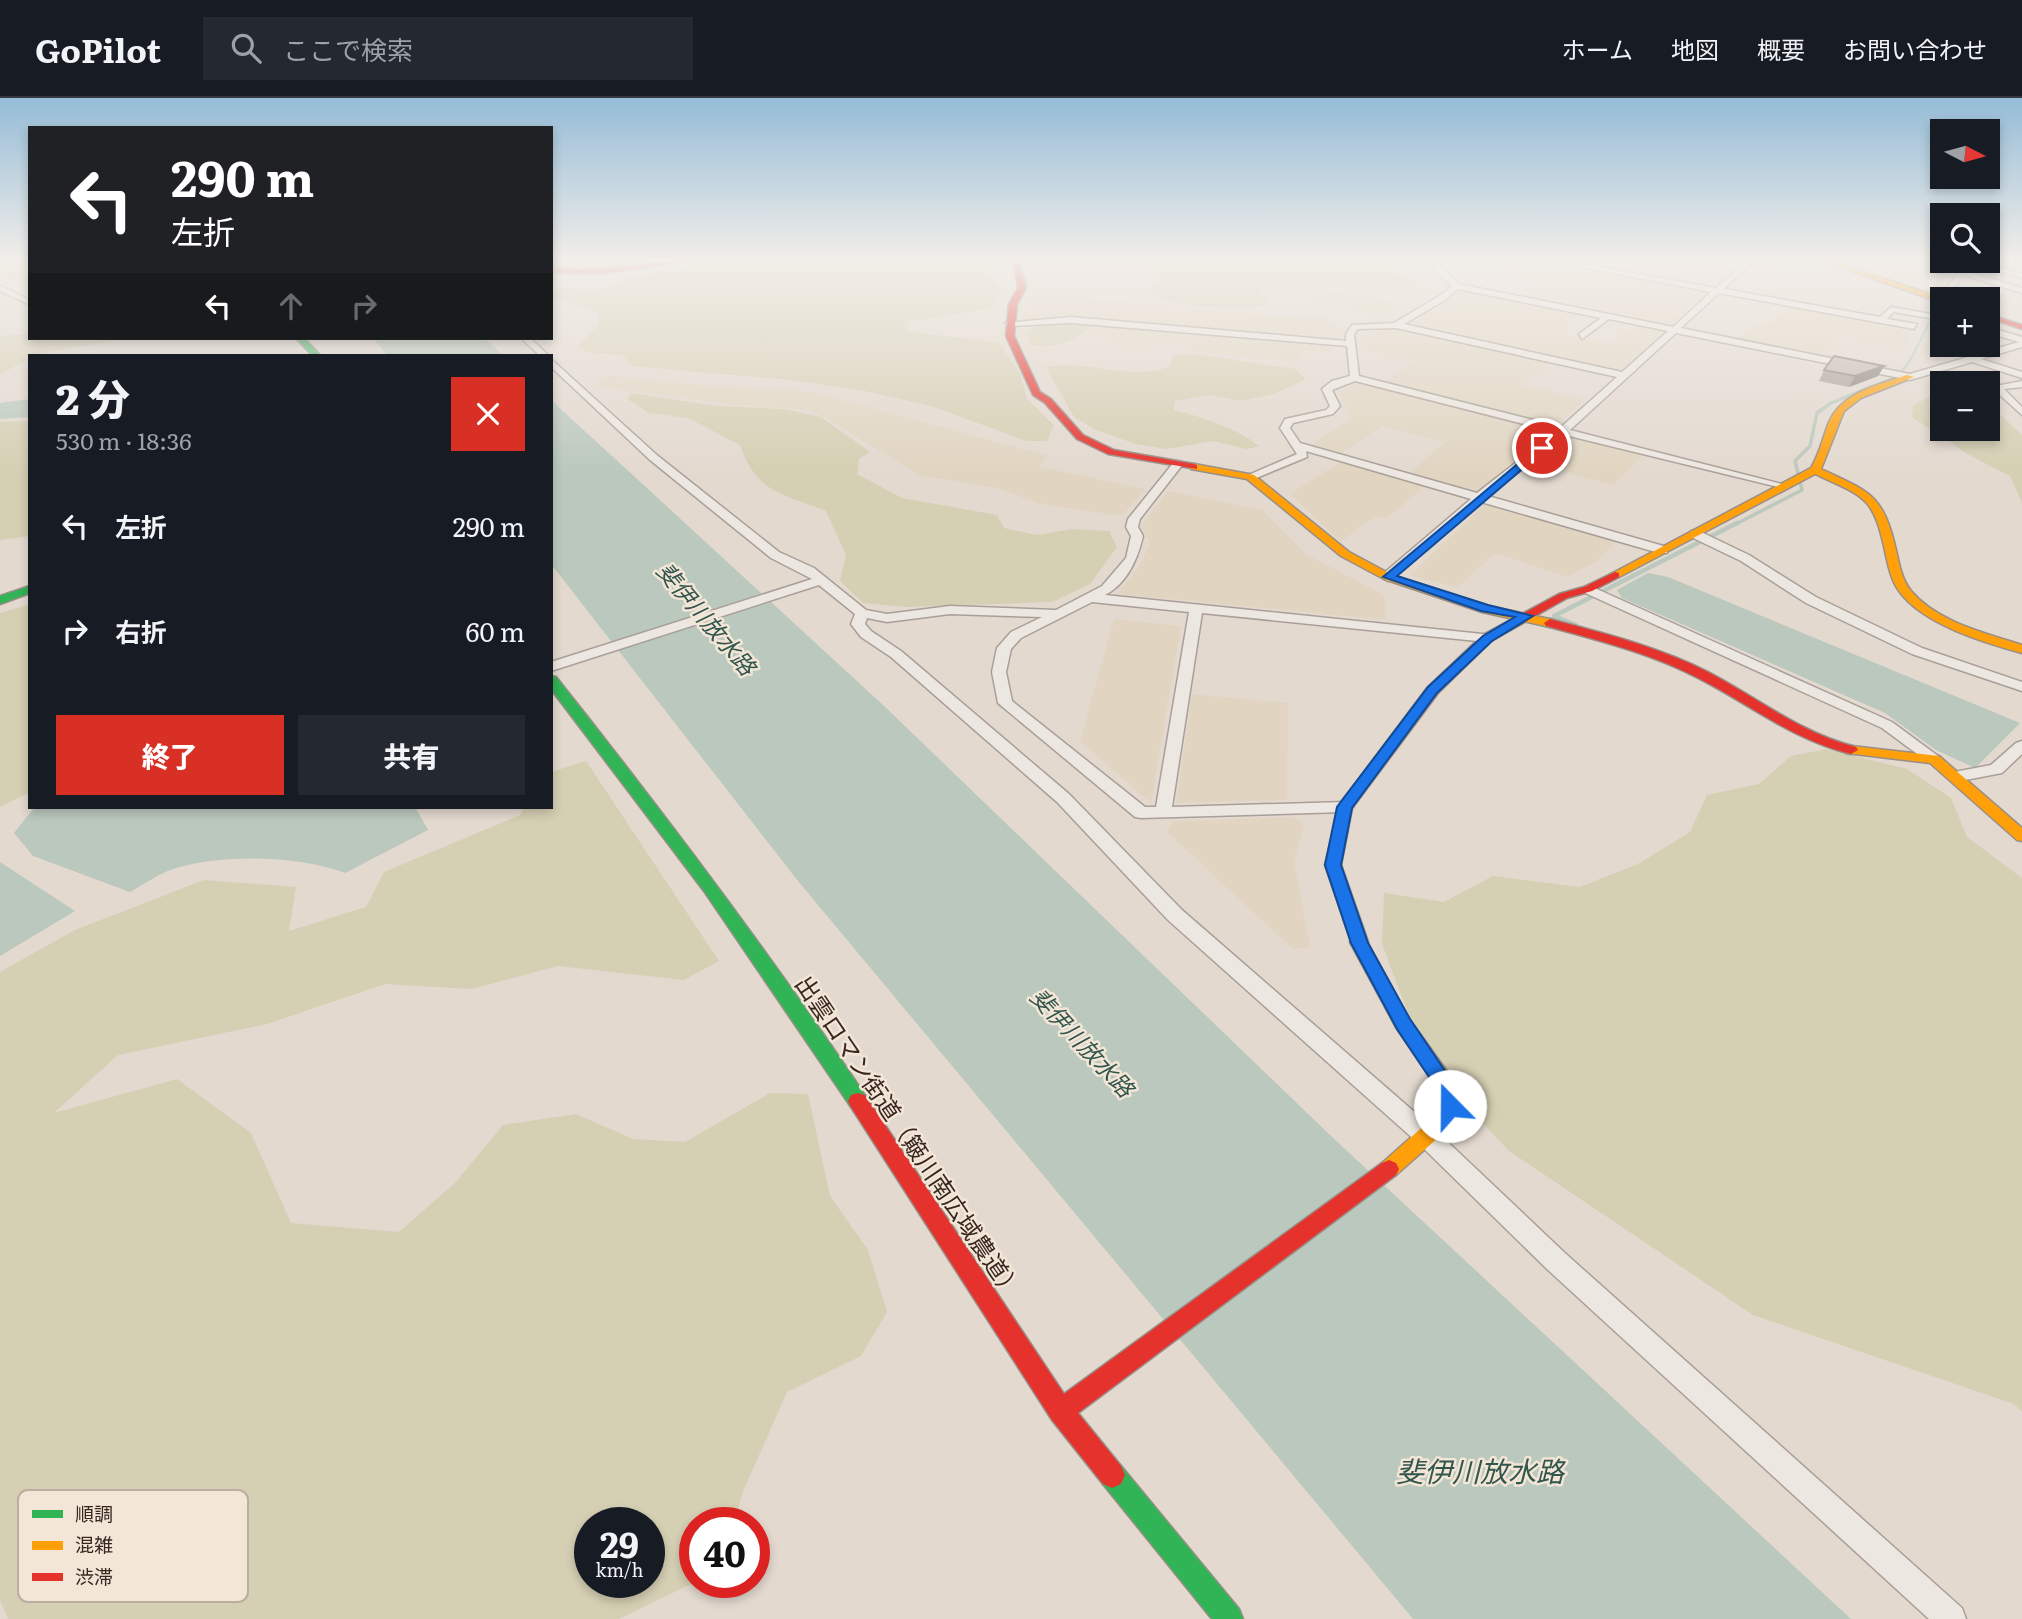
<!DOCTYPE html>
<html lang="ja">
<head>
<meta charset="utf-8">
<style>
  :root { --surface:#171b24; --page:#242831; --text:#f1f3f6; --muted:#9ea1a6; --line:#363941; --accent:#d93025 }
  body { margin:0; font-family:Literata,"Noto Sans JP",serif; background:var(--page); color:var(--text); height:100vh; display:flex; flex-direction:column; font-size:26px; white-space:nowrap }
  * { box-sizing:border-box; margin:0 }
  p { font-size:23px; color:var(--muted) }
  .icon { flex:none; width:38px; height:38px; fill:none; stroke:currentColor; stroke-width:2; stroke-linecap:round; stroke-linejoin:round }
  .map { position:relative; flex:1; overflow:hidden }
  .panel { position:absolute; left:28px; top:256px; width:525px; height:455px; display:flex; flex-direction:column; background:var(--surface); border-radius:0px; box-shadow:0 4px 10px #0003 }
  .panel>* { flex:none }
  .hud { position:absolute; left:28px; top:28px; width:525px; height:214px; border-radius:0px; box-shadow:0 4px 10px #0003; background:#202124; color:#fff; overflow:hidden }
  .needle { width:46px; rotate:96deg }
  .tools { position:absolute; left:1930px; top:21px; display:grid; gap:14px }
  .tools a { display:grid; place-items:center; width:70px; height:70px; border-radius:0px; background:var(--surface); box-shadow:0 4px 10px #0003; font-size:35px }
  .speed { position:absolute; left:574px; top:1409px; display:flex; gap:14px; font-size:35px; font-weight:700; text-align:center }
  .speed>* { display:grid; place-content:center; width:91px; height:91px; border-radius:50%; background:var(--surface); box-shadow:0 4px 10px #0003; line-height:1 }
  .speed small { font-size:18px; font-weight:400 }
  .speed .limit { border:10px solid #d22; background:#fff; color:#111 }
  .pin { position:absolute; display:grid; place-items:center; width:60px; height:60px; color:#fff; margin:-30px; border:4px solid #fff; border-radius:50%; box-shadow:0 2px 7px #0007 }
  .me { position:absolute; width:77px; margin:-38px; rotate:338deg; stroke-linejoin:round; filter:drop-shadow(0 0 5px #0008) }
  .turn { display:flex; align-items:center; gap:24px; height:147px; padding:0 28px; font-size:32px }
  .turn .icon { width:91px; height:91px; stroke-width:2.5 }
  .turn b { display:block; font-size:49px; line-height:60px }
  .lanes { display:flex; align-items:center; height:66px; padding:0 28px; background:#0003; justify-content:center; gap:35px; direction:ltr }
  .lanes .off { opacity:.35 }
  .round { display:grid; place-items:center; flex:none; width:74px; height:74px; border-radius:0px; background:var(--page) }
  .head { display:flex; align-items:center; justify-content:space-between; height:119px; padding:0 28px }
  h1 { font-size:42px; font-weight:800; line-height:52px }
  .action { display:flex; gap:14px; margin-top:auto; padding:14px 28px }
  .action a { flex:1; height:80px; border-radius:0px; background:var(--accent); color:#fff; font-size:28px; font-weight:800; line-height:80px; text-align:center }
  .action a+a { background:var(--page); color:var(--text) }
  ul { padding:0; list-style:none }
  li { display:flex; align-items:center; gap:21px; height:105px; padding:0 28px }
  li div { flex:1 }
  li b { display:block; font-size:26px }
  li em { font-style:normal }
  header { display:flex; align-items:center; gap:42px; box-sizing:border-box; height:98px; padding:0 35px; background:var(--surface); border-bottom:2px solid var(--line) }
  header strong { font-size:33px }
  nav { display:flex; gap:38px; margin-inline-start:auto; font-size:24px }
  .search { width:490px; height:63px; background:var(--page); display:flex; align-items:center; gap:18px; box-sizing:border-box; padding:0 24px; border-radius:0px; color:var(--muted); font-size:26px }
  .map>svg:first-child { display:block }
</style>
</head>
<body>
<header>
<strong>GoPilot</strong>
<div class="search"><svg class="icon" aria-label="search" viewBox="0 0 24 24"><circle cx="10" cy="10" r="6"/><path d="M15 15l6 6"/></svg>ここで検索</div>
<nav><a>ホーム</a><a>地図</a><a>概要</a><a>お問い合わせ</a></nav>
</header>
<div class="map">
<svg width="2022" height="1521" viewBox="0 0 2022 1521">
  <rect width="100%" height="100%" fill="#e3d9cf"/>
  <!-- farmland -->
  <path fill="#e1d5c1" d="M 1611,163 L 1656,163 L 1670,165 L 1653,179 L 1601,170 Z
    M 1835,163 L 1938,163 L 1919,186 Z
    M 1556,165 L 1710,193 L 1670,228 L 1516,198 L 1536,182 L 1493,175 L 1502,166 L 1539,171 Z
    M 1046,189 L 1081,193 L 1090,202 L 1161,205 L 1223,214 L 1331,221 L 1332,226 L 1339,228 L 1335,242 L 1071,219 L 1020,222 L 1031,192 Z
    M 1460,191 L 1580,215 L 1555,235 L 1610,246 L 1636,226 L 1666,232 L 1618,274 L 1407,227 L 1455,201 Z
    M 1324,192 L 1407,206 L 1386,219 L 1311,205 Z
    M 1788,207 L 1914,230 L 1905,250 L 1838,238 L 1818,258 L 1737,242 L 1757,224 L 1771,226 Z
    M 1099,227 L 1334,249 L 1334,256 L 1304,253 L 1298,264 L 1198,253 L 1166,242 L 1130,251 L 1095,234 Z
    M 1402,232 L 1549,264 L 1521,287 L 1584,302 L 1555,328 L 1383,285 L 1415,264 L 1363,250 L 1360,239 L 1364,233 Z
    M 607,277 L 686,286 L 813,294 L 1048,358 L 1039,369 L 1145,391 L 1122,418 L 1041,406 L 996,390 L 920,377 L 812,312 L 729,306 L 595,288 Z
    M 1354,284 L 1550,333 L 1477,393 L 1410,375 L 1445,344 L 1382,328 L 1342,355 L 1312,346 L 1353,320 L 1341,302 L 1341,293 Z
    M 1568,338 L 1643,357 L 1613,387 L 1536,366 Z
    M 1341,364 L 1426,387 L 1386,421 L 1374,418 L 1341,444 L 1290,396 Z
    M 1168,393 L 1262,412 L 1306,456 L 1384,497 L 1386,522 L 1117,496 L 1141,466 L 1150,444 L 1141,428 Z
    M 1487,404 L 1618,443 L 1599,462 L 1567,479 L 1495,455 L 1458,489 L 1409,478 Z
    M 1114,521 L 1181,528 L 1151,705 L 1080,643 Z
    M 1192,596 L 1288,605 L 1287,702 L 1176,705 Z
    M 1292,719 L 1304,726 L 1294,764 L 1310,849 L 1293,851 L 1167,734 L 1173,723 Z"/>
  <!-- green -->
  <path fill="#d5cfb3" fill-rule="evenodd" d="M 0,163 L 30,163 L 30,191 L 0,178 Z
    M 715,163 C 733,163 770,170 784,163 L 997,163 L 988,175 L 997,183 L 1001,194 L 991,210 L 908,224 L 906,233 L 999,245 L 1020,275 L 1027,301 L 1054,327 L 1047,343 L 1027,343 L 934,309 L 865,293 L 790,282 L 632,268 L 623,257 L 587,254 L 578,249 L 598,227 L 599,214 L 551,200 L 551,192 L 565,190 L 593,192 L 618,188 L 630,178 Z
    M 1139,163 L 1384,163 C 1392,176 1406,176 1417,187 L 1266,188 L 1260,194 L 1271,200 L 1266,207 C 1234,212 1175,211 1148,193 L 1159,178 L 1152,166 Z
    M 1072,223 L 1093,227 C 1078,243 1053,251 1031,247 L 1026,234 L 1038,227 Z
    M 30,236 L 30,240 L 130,240 L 30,257 L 30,261 L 0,276 L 0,238 Z
    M 1194,256 L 1295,271 L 1306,281 L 1274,296 L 1240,303 L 1210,297 L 1175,303 L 1174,312 C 1205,320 1234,329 1259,348 L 1247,351 L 1213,343 L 1166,351 L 1136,346 L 1096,332 L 1074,319 L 1046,269 C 1088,261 1134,284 1171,268 L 1173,257 Z
    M 1942,293 L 1942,331 L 1988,331 L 1988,305 L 2022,337 L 2022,404 L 2010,378 L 1969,357 L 1912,319 L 1913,307 Z
    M 631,295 L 717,308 L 784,311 L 821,319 L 870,354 L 859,361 L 857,376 L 902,400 L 997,417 L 1004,430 L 1037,437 L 1072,431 L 1109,433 L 1117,449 L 1090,486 L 1052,504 L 907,509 L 863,505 L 840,483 L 846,457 L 826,413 C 782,395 757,396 740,347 L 688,320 L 649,315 L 627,301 Z
    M 30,323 L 30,438 L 0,442 L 0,324 Z
    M 30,506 L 30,694 L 0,709 L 0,515 Z
    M 1827,651 L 1907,671 L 1951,700 L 1967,739 L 2022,780 L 2022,1314 L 2014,1306 L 1753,1217 L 1509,1053 L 1428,968 L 1382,846 L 1384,795 L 1444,804 L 1493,778 L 1580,789 L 1640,765 L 1690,734 L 1707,697 L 1759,686 L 1791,658 Z
    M 586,663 L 719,863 L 684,882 L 558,868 L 471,891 L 385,886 L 267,926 L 118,957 L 54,1015 L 177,981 L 251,1035 L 291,1125 L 399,1134 L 455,1085 L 503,1027 L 576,1016 L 633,1041 L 685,1044 L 770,995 L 808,996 L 830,1098 L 868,1152 L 887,1214 L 861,1258 L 787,1294 L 744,1391 L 734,1424 L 695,1424 L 695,1484 L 619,1521 L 8,1521 L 0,1502 L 0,874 L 75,832 L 204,782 L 296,789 L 289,833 L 366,809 L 384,774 L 520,717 L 524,709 L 551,709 L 551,674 ZM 649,1424 L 649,1484 L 590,1484 L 590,1424 Z"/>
  <!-- water -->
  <path fill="#bac8bd" d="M 558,163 L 664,163 L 665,164 C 630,170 592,176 558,163 Z
    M 373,240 L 484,240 L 503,257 L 387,257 Z
    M 30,301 L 30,319 L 0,321 L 0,305 Z
    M 551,302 L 883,607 L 1331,1038 L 1851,1521 L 1413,1521 L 798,783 L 551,466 Z
    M 1648,475 L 1668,479 L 2020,625 L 1975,670 L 1936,652 L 1885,615 L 1622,500 L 1617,492 Z
    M 39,709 L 415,709 L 428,732 L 345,775 C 298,757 221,756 173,771 C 159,776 144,786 130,794 L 33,758 L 14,735 L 34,710 Z
    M 0,764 L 75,813 L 0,858 Z"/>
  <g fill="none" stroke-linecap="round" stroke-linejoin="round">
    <!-- stream-far2 -->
    <path stroke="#bac8bd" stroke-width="2.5" d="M 1895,280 C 1917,261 1922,230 1940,209 L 1936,189 L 1956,163"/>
    <!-- stream-far1 -->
    <path stroke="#bac8bd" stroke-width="3.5" d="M 1734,427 L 1802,392 L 1795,363 L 1810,348 L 1817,315 L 1831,305 L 1898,278"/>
    <!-- stream -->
    <path stroke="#bac8bd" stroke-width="4.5" d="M 1576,527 L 1554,518 L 1737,425"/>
    <!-- street casing -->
    <g stroke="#a99f98" stroke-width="3">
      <path id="street" d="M 1434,163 L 1442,163 L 1441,168 L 1459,186 L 1673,229 L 1711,194 L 1550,163 L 1565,163 L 1716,190 L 1746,163 L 1754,163 L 1724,191 L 1880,219 L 1891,209 L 1942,218 L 1942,222 L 1893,214 L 1887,221 L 1917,226 L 1914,231 L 1719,195 L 1681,230 L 1910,276 L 2019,244 L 1988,235 L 1988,229 L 2022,239 L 2022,249 L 1981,261 L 2022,274 L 2022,280 L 1972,264 L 1910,282 L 1676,235 L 1570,332 L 1786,387 L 1786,391 L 1565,337 L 1488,398 L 1667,449 L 1667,455 L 1659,455 L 1481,404 L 1388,483 L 1382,479 L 1383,476 L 1471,401 L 1306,353 L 1307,359 L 1254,381 L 1244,379 L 1297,356 L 1280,330 L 1285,321 L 1326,312 L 1330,308 L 1322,291 L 1332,283 L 1350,278 L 1347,248 L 1071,225 L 1009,228 L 1005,225 L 1071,219 L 1346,243 L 1346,236 L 1352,227 L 1394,225 L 1441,197 L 1452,188 L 1434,171 ZM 1458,191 L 1601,220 L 1579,236 L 1582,241 L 1609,221 L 1668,233 L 1622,274 L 1404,226 L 1447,201 ZM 1396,230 L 1617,279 L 1561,329 L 1359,278 L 1354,236 L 1358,231 ZM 1355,283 L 1555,334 L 1477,395 L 1300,345 L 1290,330 L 1293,325 L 1333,316 L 1340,308 L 1332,292 Z
        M 1967,163 L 1978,163 L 2022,176 L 2022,180 L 1973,166 L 1966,173 L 2022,190 L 2022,195 L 1963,177 L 1952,193 L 1957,201 L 1949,201 L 1944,193 Z
        M 2016,163 L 2022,163 L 2022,165 L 2017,165 Z
        M 0,188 L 30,202 L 30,207 L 0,193 Z
        M 521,240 L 530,240 L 548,257 L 539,257 Z
        M 551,261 L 658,358 L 779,454 L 814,470 L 866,512 L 887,516 L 950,508 L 1056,512 L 1102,488 L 1126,460 L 1131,438 L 1126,429 L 1128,421 L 1174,364 L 1178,363 L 1183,366 L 1140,421 L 1138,429 L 1143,438 C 1138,460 1127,486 1105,497 L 1492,537 L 1492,543 L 1487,544 L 1202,515 L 1172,709 L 1345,704 L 1353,709 L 1345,714 L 1141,720 L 1135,719 L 998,605 L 992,574 L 997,550 L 1011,534 L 1042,519 L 950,516 L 887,524 L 867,520 L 865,526 L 871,533 L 901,553 L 1069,696 L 1182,812 L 1434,1031 L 1566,1156 L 1962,1510 L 1966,1521 L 1929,1521 L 1548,1172 L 1418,1045 L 1168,822 L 1057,704 L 891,559 L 861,539 L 851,526 L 855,516 L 819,487 L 551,573 L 551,564 L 812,481 L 771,460 L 650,362 L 551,269 ZM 1092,504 L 1189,514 L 1156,709 L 1145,709 L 1012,603 L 1006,574 L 1011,551 L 1021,540 Z
        M 2022,283 L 2022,289 L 2004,291 L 2022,309 L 2022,317 L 1991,289 Z
        M 1691,433 L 1699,433 L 1749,457 L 1816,499 L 1922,550 L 2022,584 L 2022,593 L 1912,556 L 1806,505 L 1741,463 L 1691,439 Z
        M 1588,487 L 1892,624 L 1942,661 L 1934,666 L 1928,664 L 1882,630 L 1583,494 L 1582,491 Z
        M 2022,643 L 2022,656 L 2002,675 L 1955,684 L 1947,679 L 1949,675 L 1991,667 L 2016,645 Z"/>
    </g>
    <!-- fast casing -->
    <g stroke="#988f88" stroke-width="3">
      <path id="fast" d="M 296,240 L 304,240 L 320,257 L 312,257 Z
        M 30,488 L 30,495 L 0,506 L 0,498 Z
        M 551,578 L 556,579 C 664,715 768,853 865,997 L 868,1003 L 865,1009 L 858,1011 L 851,1009 L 704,793 L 551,591 Z
        M 1112,1364 L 1121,1368 L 1239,1511 L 1243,1521 L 1212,1521 L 1103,1386 L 1099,1377 L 1103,1368 Z"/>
    </g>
    <!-- slow casing -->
    <g stroke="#988f88" stroke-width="3">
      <path id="slow" d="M 1822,163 L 1831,163 L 1945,201 L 1939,204 Z
        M 1907,277 L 1914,279 L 1861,300 L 1844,313 L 1821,371 C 1870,394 1883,396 1896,452 C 1899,466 1902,482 1911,493 C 1937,524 1985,535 2022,547 L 2022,555 C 1985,545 1922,526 1899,493 C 1891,482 1888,467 1885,453 C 1873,397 1864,399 1815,376 L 1619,479 L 1609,477 L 1811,370 C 1820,355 1823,339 1829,324 C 1843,293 1879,287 1907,277 Z
        M 1194,366 L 1254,377 L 1349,454 L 1392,477 L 1489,508 L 1554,522 L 1556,525 L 1550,529 L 1482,514 L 1384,481 L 1341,458 L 1247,381 L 1191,371 L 1191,367 Z
        M 1851,648 L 1939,658 L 2022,730 L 2022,743 L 2017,742 L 1930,665 L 1846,655 L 1844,652 L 1846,649 Z
        M 1359,838 L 1365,840 L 1409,921 L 1454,983 L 1460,1008 L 1449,1030 L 1396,1077 L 1389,1080 L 1382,1077 L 1379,1071 L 1382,1065 L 1435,1018 L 1440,1008 L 1438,991 L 1397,931 L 1350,844 L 1353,840 Z"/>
    </g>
    <!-- jam casing -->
    <g stroke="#988f88" stroke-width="3">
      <path id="jam" d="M 674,163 L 691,163 L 608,175 L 551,175 L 551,171 L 608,171 Z
        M 1013,163 L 1019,163 L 1026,190 L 1017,206 L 1014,238 L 1040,294 L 1051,301 L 1083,337 L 1114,352 L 1194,366 L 1197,367 L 1197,371 L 1108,356 L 1077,341 L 1045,305 L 1033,297 L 1006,238 L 1009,206 L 1018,190 Z
        M 1988,216 L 2022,227 L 2022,231 L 1988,220 Z
        M 1615,474 L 1619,475 L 1619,479 L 1592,493 L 1567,500 L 1491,543 L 1438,595 L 1352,710 L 1341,767 L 1368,844 L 1365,848 L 1353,848 L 1325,767 L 1340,706 L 1428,589 L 1483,537 L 1559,496 L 1584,489 Z
        M 1550,521 C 1603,535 1659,549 1708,574 C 1758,600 1800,635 1856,649 L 1858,652 L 1851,656 C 1791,641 1751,607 1698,580 C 1650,555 1597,542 1546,528 L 1544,525 Z
        M 858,995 L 865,997 L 1064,1296 L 1382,1065 L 1389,1062 L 1396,1065 L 1399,1071 L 1396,1077 L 1078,1315 L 1121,1368 L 1125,1377 L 1121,1386 L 1112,1390 L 1103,1386 L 1052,1322 L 851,1009 L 848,1003 L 851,997 Z"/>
    </g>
    <!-- street -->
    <use href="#street" fill="#ece7e0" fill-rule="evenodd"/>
    <!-- fast -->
    <use href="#fast" fill="#30b455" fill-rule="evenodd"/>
    <!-- slow -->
    <use href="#slow" fill="#ff9f0a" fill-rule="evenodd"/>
    <!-- jam -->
    <use href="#jam" fill="#e5322d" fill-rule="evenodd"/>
  </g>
  <!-- wall -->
  <path fill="#ab9e97" d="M 1884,268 L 1878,278 L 1849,289 L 1819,283 L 1824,272 Z"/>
  <!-- shaded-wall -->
  <path fill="#8b817b" d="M 1884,268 L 1878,278 L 1849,289 L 1855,278 Z"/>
  <!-- building -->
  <path fill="#c7b8b0" stroke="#8b817b" stroke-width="2" d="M 1834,258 L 1884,268 L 1855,278 L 1824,272 Z"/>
  <!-- sky -->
  <linearGradient id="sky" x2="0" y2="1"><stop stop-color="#95bcd7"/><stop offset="0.43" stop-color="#f2eee9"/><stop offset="1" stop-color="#f2eee9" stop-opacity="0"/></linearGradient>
  <rect width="2022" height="376" fill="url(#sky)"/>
  <!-- route -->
  <path fill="#1a73e8" stroke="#114b97" stroke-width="2" d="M 1539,348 L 1547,350 L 1397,478 L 1488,507 L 1533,518 L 1492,543 L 1437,595 L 1352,710 L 1341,767 L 1368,845 L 1410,921 L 1456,989 L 1460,1008 L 1457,1014 L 1443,1014 L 1437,991 L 1397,931 L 1351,845 L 1325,767 L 1337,709 L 1428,589 L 1483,538 L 1515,519 L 1481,513 L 1383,479 Z"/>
  <g text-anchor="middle" stroke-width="5" stroke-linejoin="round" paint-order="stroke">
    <!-- water labels -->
    <g font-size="23" font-style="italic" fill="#31564d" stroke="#f3e6d7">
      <text transform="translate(706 521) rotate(50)" y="8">斐伊川放水路</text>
      <text transform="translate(1082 945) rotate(47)" y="8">斐伊川放水路</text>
    </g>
    <!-- near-street labels -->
    <g font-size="24" fill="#372720" stroke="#f3e6d7">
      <text transform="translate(908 1040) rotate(56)" y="8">出雲ロマン街道（簸川南広域農道）</text>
    </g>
    <!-- near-water labels -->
    <g font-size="28" font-style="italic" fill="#31564d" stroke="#f3e6d7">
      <text x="1480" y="1384">斐伊川放水路</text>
    </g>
  </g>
  <!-- legend -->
  <rect x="18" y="1392" width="230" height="112" rx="10" fill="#f3e6d7" stroke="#bbada0" stroke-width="2"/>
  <rect x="32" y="1412" width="31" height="8" fill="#30b455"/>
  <rect x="32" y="1443" width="31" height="9" fill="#ff9f0a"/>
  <rect x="32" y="1475" width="31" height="8" fill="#e5322d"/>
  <g font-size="19" fill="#372720">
    <text x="75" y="1423">順調</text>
    <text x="75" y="1454">混雑</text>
    <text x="75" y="1486">渋滞</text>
  </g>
</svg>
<div class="tools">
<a><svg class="needle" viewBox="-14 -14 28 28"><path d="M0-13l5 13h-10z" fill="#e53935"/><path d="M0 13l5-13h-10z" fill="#9ea1a6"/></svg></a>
<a><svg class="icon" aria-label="search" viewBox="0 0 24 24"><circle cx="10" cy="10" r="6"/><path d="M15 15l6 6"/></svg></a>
<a>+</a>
<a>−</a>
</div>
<div class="speed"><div>29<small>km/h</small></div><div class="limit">40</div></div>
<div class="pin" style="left:1542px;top:350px;background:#d93025"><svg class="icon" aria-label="arrive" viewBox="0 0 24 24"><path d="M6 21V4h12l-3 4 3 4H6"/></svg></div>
<svg class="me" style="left:1450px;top:1008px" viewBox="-20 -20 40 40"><circle r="19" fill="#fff"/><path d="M0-13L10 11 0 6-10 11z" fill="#1a73e8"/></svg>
<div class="hud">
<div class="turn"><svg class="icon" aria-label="left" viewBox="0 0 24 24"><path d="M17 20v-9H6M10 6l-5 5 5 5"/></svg><div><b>290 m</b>左折</div></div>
<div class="lanes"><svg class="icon" aria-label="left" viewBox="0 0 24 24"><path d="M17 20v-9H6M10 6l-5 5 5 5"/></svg><svg class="icon off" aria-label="ahead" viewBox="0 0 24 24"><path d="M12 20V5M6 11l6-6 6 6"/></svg><svg class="icon off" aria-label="right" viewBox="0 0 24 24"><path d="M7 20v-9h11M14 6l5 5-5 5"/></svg></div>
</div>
<section class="panel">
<div class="head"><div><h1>2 分</h1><p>530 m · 18:36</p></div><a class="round" style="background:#d93025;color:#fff"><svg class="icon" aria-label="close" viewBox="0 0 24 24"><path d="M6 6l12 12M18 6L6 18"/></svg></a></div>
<ul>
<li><svg class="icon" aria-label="left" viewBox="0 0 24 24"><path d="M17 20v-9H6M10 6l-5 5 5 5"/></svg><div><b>左折</b></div><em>290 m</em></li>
<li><svg class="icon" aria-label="right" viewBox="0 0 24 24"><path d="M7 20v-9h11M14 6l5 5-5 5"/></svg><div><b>右折</b></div><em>60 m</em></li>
</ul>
<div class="action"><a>終了</a><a>共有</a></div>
</section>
</div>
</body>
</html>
